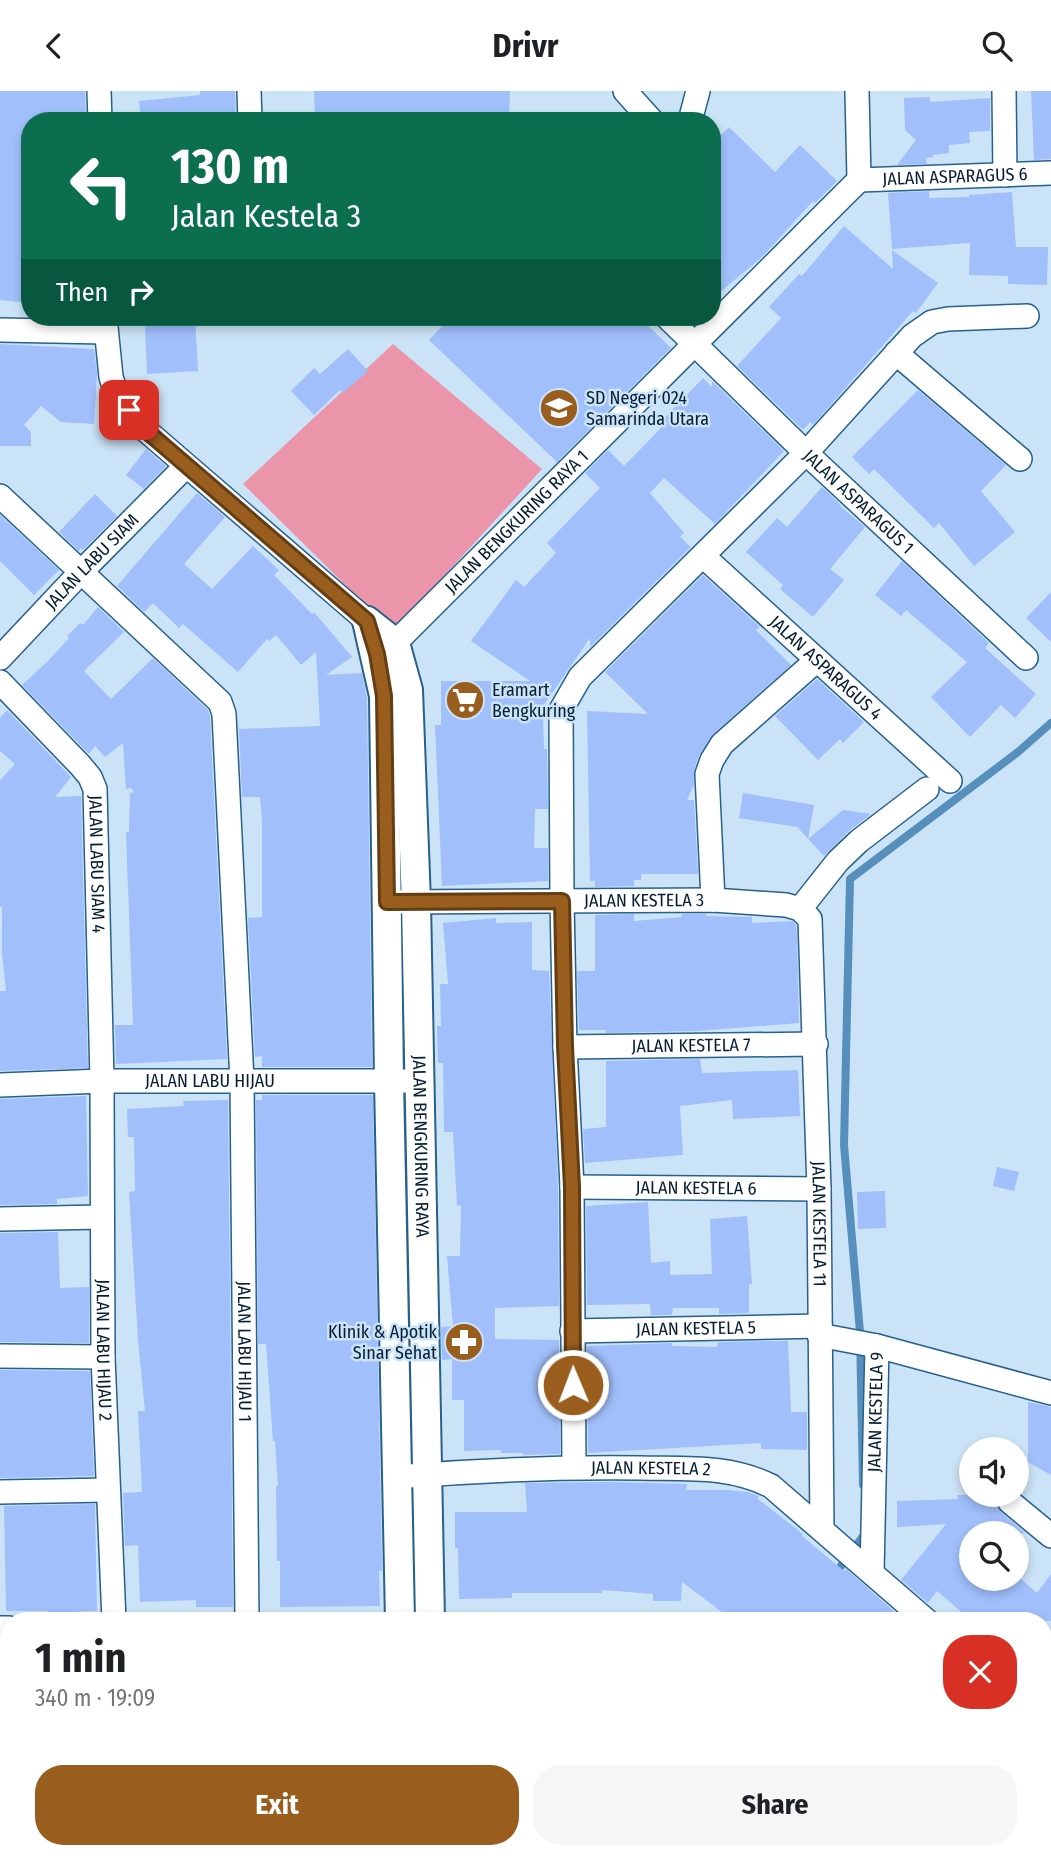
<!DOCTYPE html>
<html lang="en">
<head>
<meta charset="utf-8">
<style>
  :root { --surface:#fff; --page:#f6f6f6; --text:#202124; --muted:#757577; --accent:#995e1e }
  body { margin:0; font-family:"Fira Sans Condensed",sans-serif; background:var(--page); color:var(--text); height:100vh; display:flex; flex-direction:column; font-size:26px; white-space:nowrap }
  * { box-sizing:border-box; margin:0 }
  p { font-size:23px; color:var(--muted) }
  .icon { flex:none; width:38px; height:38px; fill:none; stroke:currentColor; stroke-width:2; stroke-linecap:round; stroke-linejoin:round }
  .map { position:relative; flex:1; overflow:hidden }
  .drawer { position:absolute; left:0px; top:1521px; width:1052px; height:247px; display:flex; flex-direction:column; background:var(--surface); border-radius:28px 28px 0 0; box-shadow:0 4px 10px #0003 }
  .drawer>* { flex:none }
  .banner { position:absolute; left:21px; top:21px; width:700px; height:214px; border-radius:28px; box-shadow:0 4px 10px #0003; background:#0b6e4f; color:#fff; overflow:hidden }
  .buttons { position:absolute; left:959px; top:1346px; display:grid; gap:14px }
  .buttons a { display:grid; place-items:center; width:70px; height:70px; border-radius:50%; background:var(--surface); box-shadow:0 4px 10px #0003; font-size:35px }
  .pin { position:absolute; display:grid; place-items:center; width:60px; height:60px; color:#fff; margin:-30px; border-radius:14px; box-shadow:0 4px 10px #0006 }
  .me { position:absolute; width:77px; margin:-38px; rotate:359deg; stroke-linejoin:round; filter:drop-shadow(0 0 5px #0008) }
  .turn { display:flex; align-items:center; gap:24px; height:147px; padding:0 35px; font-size:32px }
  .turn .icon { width:91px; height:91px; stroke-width:2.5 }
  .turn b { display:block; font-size:49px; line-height:60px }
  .then { display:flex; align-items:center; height:66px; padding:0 35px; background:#0003; gap:14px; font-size:26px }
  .round { display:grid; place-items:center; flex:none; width:74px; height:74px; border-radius:28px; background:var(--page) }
  .summary { display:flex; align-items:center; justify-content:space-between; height:119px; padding:0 35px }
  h1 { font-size:42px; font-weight:700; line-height:52px }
  .cta { display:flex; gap:14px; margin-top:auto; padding:14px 35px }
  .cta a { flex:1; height:80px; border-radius:28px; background:var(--accent); color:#fff; font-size:28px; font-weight:700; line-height:80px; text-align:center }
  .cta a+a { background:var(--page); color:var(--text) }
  header { display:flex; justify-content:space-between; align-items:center; height:91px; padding:0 35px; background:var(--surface); font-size:32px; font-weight:700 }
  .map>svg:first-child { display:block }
</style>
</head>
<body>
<header><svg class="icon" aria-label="back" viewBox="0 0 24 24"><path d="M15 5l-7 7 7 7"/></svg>Drivr<svg class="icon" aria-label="search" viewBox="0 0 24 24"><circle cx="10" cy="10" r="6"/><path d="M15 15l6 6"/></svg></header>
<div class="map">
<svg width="1051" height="1767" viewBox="0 0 1051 1767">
  <rect width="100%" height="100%" fill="#cbe3f6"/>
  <!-- green -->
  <path fill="#ea95aa" d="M 393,253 L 542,378 L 393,541 L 243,393 Z"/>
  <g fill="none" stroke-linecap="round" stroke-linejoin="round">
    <!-- stream -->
    <path stroke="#568fbb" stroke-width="8" d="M 863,1394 L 860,1241 L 844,1054 L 850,788 L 1018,661 L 1051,632
      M 835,1483 L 864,1444 L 864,1439
      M 581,1767 L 588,1759"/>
  </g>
  <!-- building -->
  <path fill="#a0bffb" d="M 0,0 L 85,0 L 86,30 L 30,30 L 30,212 L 0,209 Z
    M 200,0 L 235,0 L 236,30 L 141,30 L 139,10 L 200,4 Z
    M 314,0 L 510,0 L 509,30 L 315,30 Z
    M 1031,0 L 1051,0 L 1051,68 L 1034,69 Z
    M 930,6 L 930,11 L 990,7 L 990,40 L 969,41 L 970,52 L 949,54 L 949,62 L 933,64 L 933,66 L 926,67 L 927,73 L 897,74 L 916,49 L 905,39 L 904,7 Z
    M 729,36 L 775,81 L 800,54 L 837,90 L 815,112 L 813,110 L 763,165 L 712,208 L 712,53 Z
    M 929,100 L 929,107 L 969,106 L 969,104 L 1012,101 L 1016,156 L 1048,156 L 1047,194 L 1008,193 L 1008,185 L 969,184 L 970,152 L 892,158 L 888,102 Z
    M 844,135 L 893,178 L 892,159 L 938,192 L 916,222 L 913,220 L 813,334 L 810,331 L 803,339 L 737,275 L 781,227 L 769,216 L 799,183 L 802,185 Z
    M 154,226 L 195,226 L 198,280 L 147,283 L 145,235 L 156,235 Z
    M 451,226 L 639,226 L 671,257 L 557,371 L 429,249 Z
    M 0,253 L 94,258 L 97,282 L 94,333 L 61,331 L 41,315 L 24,334 L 31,341 L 31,355 L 0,355 Z
    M 348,258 L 368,280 L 343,302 L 340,299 L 314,324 L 291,300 L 314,277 L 320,283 Z
    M 703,287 L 712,296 L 712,290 L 784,360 L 715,433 L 664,387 L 650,402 L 684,442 L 680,446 L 691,456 L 590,556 L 590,547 L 541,618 L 547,618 L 543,623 L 544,658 L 547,658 L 548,718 L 535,718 L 534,757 L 548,757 L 548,790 L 442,795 L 435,634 L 441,634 L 441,590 L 530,590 L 471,550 L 516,489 L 524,496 L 556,462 L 547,452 L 600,397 L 585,382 L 608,359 L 624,375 L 662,336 L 659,333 Z
    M 918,299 L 1006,374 L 981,400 L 1015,441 L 974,475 L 939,432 L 934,437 L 874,378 L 869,383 L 852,366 Z
    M 146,358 L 166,375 L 144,398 L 126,384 Z
    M 822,396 L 841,414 L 840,415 L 865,436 L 830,478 L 844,489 L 813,526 L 780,498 L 783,494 L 746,461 L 777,427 L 787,436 Z
    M 197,402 L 225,426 L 184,473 L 212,498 L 253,455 L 279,479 L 274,484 L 312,523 L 314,521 L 352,566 L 326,584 L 362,582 L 367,607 L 372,976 L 262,976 L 262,965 L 255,966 L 248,827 L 262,826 L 262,730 L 260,706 L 242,706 L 239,638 L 320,635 L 316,561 L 301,574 L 276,544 L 269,550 L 267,548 L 238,581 L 183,533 L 179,537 L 153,512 L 144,521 L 117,495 Z
    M 95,403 L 117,425 L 83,459 L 81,457 L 79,460 L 59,441 Z
    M 0,424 L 59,479 L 34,504 L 0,470 Z
    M 902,470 L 989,552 L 985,557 L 1036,603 L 1015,627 L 1001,614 L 970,646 L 931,606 L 967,571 L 906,519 L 901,525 L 875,504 Z
    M 703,484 L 760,536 L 756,539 L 791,574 L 713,643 L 699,664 L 694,679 L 694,694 L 687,709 L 694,709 L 698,783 L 641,783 L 641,789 L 634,789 L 634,795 L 595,796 L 595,790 L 590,790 L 587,620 L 648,623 L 605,581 Z
    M 1051,501 L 1051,551 L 1026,527 Z
    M 98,516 L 124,541 L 84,580 L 111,608 L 153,567 L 208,619 L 210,626 L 227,968 L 116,973 L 115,934 L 133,934 L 126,741 L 129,741 L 130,702 L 134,701 L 131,697 L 126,698 L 123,652 L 105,666 L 95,655 L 89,663 L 22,594 L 47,571 L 69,547 L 67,545 L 80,532 L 83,534 Z
    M 817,588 L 864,631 L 843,652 L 840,648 L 818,669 L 775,625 Z
    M 7,619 L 71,686 L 55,706 L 81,705 L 88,977 L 0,980 L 0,900 L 6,900 L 2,862 L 2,816 L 0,816 L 0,689 L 15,673 L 0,660 L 0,627 Z
    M 743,702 L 814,714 L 808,748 L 843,719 L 871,723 L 849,740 L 824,765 L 797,736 L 739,727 Z
    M 634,823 L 634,830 L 682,826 L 682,823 L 706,823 L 706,825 L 752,826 L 752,832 L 793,830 L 796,834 L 797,844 L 799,932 L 697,940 L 606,942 L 606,939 L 579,939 L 577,880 L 595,880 L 595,824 Z
    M 496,827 L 496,832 L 532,831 L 532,879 L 549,880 L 558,1096 L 559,1215 L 495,1217 L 495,1248 L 559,1249 L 560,1363 L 523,1364 L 523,1362 L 501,1362 L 501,1359 L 464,1360 L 464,1309 L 452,1309 L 452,1268 L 442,1269 L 441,1236 L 453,1235 L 447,1165 L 460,1165 L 461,1114 L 457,1115 L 453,1041 L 444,1041 L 443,972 L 438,972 L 437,935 L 441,935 L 440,893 L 448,893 L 443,832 Z
    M 700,968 L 702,982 L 798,979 L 800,1025 L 733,1028 L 732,1009 L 680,1015 L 683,1064 L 585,1072 L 583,1038 L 606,1036 L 606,970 Z
    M 262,1004 L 373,1004 L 382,1480 L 379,1480 L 380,1515 L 280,1516 L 280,1470 L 277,1470 L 276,1395 L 278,1395 L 275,1350 L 273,1350 L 266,1253 L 258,1253 L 256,1009 L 262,1009 Z
    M 86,1005 L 88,1105 L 57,1108 L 57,1113 L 0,1114 L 0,1008 Z
    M 228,1009 L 233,1516 L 196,1516 L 196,1509 L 140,1511 L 138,1454 L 125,1455 L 123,1402 L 142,1401 L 138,1320 L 145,1320 L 138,1249 L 129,1101 L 135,1100 L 134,1046 L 128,1046 L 127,1018 L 184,1015 L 183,1010 Z
    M 997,1076 L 1019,1081 L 1014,1100 L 993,1095 Z
    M 885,1100 L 886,1137 L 858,1138 L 857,1101 Z
    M 648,1111 L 651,1172 L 670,1170 L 670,1184 L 712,1183 L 710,1128 L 747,1125 L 752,1193 L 749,1193 L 749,1222 L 719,1223 L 719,1217 L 673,1217 L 672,1224 L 651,1224 L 650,1213 L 587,1214 L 586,1115 Z
    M 58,1141 L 60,1197 L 89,1196 L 89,1252 L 0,1251 L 0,1142 Z
    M 788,1250 L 791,1321 L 807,1321 L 807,1359 L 761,1358 L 761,1352 L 588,1362 L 587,1255 L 672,1252 L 672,1255 L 717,1256 L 718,1251 Z
    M 0,1279 L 90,1280 L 94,1385 L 0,1387 Z
    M 1028,1311 L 1051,1316 L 1051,1384 L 1028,1371 Z
    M 610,1391 L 687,1393 L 686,1399 L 728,1399 L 748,1401 L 758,1405 L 758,1408 L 803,1443 L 802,1445 L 844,1480 L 846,1478 L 905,1530 L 734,1530 L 682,1491 L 681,1510 L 653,1510 L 653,1503 L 602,1499 L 602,1502 L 512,1502 L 512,1507 L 459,1508 L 458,1457 L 455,1457 L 455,1421 L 527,1421 L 525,1392 Z
    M 957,1404 L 990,1404 L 996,1409 L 1001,1421 L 1025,1442 L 971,1442 L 971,1488 L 1021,1488 L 1037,1502 L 1051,1483 L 1051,1530 L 972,1530 L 937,1500 L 928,1512 L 901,1489 L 946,1433 L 897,1436 L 897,1410 L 958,1408 Z
    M 95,1413 L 97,1520 L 47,1522 L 47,1520 L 6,1520 L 4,1415 Z"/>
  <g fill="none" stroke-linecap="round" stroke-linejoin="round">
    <!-- service casing -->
    <g stroke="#26618c" stroke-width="16">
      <path id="service" d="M 759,1767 L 767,1759"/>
    </g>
    <!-- minor casing -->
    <g stroke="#26618c" stroke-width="26">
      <g id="minor">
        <path d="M 99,0 L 100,30"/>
        <path d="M 249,0 L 250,30"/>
        <path d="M 625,0 L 652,30"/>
        <path d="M 1004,0 L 1005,84"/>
        <path d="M 690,30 L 698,0"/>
        <path id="s1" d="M 859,89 L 1051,82"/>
        <path d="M 105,226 L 111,286 L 116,302 L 142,336 L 367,530"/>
        <path id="s2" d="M 667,226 L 806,362 L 1026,567"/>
        <path d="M 0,239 L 105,241"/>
        <path d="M 896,262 L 1020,368"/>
        <path id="s3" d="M 0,405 L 220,611 L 224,623 L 242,990 L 247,1530"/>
        <path id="s4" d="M 703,465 L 950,690"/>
        <path id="s5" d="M 382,560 L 395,552 L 859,89 L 857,0"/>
        <path id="s6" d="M 0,567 L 81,481 L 186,375"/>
        <path id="s7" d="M 0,591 L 80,674 L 90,686 L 95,698 L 102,990 L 103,1266 L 114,1530"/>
        <path d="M 713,809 L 707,683 L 712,669 L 722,653 L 817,569"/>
        <path id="s8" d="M 399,811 L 713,809 L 786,814 L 800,818 L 810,828 L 819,1098 L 822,1438"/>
        <path d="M 800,818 L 838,770 L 859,750 L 927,698"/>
        <path id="s9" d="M 565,956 L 816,953"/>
        <path id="s10" d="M 0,994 L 102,990 L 406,990"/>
        <path id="s11" d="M 572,1096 L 819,1098"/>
        <path d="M 0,1128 L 102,1126"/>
        <path id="s12" d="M 572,1240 L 820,1235"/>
        <path d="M 819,1244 L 877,1255"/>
        <path d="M 0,1265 L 103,1266"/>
        <path d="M 574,1376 L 572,1096 L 565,956 L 562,810 L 561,619 L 580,586 L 806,362 L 912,245 L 932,231 L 948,228 L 1027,225"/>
        <path id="s13" d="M 409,1385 C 486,1379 563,1376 640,1377 C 687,1378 729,1374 771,1395 L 927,1530"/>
        <path d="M 0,1401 L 107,1399"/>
        <path d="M 1010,1411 L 1051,1445"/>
        <path id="s14" d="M 872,1482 L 877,1255 L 1051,1302"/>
        <path d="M 0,1537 L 9,1537"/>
        <path d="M 1043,1611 L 1051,1601"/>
        <path d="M 1043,1628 L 1051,1634"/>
        <path d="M 252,1759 L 252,1767"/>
        <path d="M 956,1759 L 965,1767"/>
        <path d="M 111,1767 L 111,1759"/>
      </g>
    </g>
    <!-- tertiary casing -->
    <g stroke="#26618c" stroke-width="32">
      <g id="tertiary">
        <path id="s15" d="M 367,530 L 395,552 L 408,599 L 416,811 L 430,1530"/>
        <path d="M 367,530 L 384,605 L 389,990 L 400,1530"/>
        <path d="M 405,1759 L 413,1767"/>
        <path d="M 450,1759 L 455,1767"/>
      </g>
    </g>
    <!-- service -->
    <use href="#service" stroke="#fff" stroke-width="12"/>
    <!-- minor -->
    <use href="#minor" stroke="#fff" stroke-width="23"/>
    <!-- tertiary -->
    <use href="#tertiary" stroke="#fff" stroke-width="28"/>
  </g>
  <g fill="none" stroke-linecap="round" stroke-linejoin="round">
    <!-- route casing -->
    <g stroke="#633d14" stroke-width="18">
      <path id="route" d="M 129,319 L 142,336 L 367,530 L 377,563 L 384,605 L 387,811 L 562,810 L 565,956 L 572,1096 L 573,1294"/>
    </g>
    <!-- route -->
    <use href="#route" stroke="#995e1e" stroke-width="12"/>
  </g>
  <!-- icons -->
  <defs>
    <g id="school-disc" transform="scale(2.0125)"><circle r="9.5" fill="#995e1e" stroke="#cbe3f6"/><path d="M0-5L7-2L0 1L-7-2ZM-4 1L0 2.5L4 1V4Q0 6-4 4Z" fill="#fff"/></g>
    <g id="supermarket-disc" transform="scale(2.0125)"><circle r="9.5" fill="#995e1e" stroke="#cbe3f6"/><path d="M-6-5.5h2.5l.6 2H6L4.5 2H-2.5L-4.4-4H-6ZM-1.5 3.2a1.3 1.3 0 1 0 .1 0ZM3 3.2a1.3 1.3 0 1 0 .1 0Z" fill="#fff"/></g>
    <g id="pharmacy-disc" transform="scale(2.0125)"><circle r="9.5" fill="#995e1e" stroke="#cbe3f6"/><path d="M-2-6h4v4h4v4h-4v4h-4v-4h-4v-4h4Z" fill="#fff"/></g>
  </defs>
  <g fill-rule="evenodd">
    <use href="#school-disc" x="559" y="317"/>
    <use href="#supermarket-disc" x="465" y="609"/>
    <use href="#pharmacy-disc" x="464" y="1251"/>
  </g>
  <g text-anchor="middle" stroke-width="5" stroke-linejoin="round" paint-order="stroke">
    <!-- street labels -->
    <g font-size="18" fill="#061e30" stroke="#cbe3f6">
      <text dy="6" stroke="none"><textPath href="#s1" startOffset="96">JALAN ASPARAGUS 6</textPath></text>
      <text dy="6" stroke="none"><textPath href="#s2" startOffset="266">JALAN ASPARAGUS 1</textPath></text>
      <text dy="6" stroke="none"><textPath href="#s5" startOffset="187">JALAN BENGKURING RAYA 1</textPath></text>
      <text dy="6" stroke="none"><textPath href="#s6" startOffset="133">JALAN LABU SIAM</textPath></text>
      <text dy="6" stroke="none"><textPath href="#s4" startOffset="166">JALAN ASPARAGUS 4</textPath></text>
      <text dy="6" stroke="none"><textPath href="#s7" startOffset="219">JALAN LABU SIAM 4</textPath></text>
      <text dy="6" stroke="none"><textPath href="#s8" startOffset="245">JALAN KESTELA 3</textPath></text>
      <text dy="6" stroke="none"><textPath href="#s9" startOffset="126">JALAN KESTELA 7</textPath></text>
      <text dy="6" stroke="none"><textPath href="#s10" startOffset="210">JALAN LABU HIJAU</textPath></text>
      <text dy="6" stroke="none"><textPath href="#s15" startOffset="541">JALAN BENGKURING RAYA</textPath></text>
      <text dy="6" stroke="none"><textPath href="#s11" startOffset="124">JALAN KESTELA 6</textPath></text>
      <text dy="6" stroke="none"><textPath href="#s8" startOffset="721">JALAN KESTELA 11</textPath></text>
      <text dy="6" stroke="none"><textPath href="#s12" startOffset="124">JALAN KESTELA 5</textPath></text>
      <text dy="6" stroke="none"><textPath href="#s7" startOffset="705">JALAN LABU HIJAU 2</textPath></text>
      <text dy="6" stroke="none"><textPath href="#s3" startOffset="952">JALAN LABU HIJAU 1</textPath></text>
      <text dy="6" stroke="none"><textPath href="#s14" startOffset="161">JALAN KESTELA 9</textPath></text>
      <text dy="6" stroke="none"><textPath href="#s13" startOffset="242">JALAN KESTELA 2</textPath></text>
    </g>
    <!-- poi labels -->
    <g font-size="18" fill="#061e30" stroke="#cbe3f6" text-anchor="start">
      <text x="586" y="313">SD Negeri 024<tspan x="586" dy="21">Samarinda Utara</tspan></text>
      <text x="492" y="605">Eramart<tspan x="492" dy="21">Bengkuring</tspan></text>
      <text x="437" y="1247" text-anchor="end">Klinik &amp; Apotik<tspan x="437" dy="21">Sinar Sehat</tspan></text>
    </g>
  </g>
</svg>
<div class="buttons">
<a><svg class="icon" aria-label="sound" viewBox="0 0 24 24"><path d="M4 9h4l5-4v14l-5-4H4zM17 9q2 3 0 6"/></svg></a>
<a><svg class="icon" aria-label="search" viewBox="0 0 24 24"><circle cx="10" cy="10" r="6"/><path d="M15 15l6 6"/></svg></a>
</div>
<div class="pin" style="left:129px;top:319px;background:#d93025"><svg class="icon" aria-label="arrive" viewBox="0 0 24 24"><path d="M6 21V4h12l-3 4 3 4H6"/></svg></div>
<svg class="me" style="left:573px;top:1294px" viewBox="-20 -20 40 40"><circle r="17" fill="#995e1e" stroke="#fff" stroke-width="3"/><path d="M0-11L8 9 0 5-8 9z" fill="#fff"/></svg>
<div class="banner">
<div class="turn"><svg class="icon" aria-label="left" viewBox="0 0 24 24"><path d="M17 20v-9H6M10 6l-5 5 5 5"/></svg><div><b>130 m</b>Jalan Kestela 3</div></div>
<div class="then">Then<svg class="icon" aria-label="right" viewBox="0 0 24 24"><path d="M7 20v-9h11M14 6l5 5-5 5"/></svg></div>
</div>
<section class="drawer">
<div class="summary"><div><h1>1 min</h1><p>340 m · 19:09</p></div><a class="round" style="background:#d93025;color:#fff"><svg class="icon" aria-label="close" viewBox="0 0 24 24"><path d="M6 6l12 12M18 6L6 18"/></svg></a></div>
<div class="cta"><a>Exit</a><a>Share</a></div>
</section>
</div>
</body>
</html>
